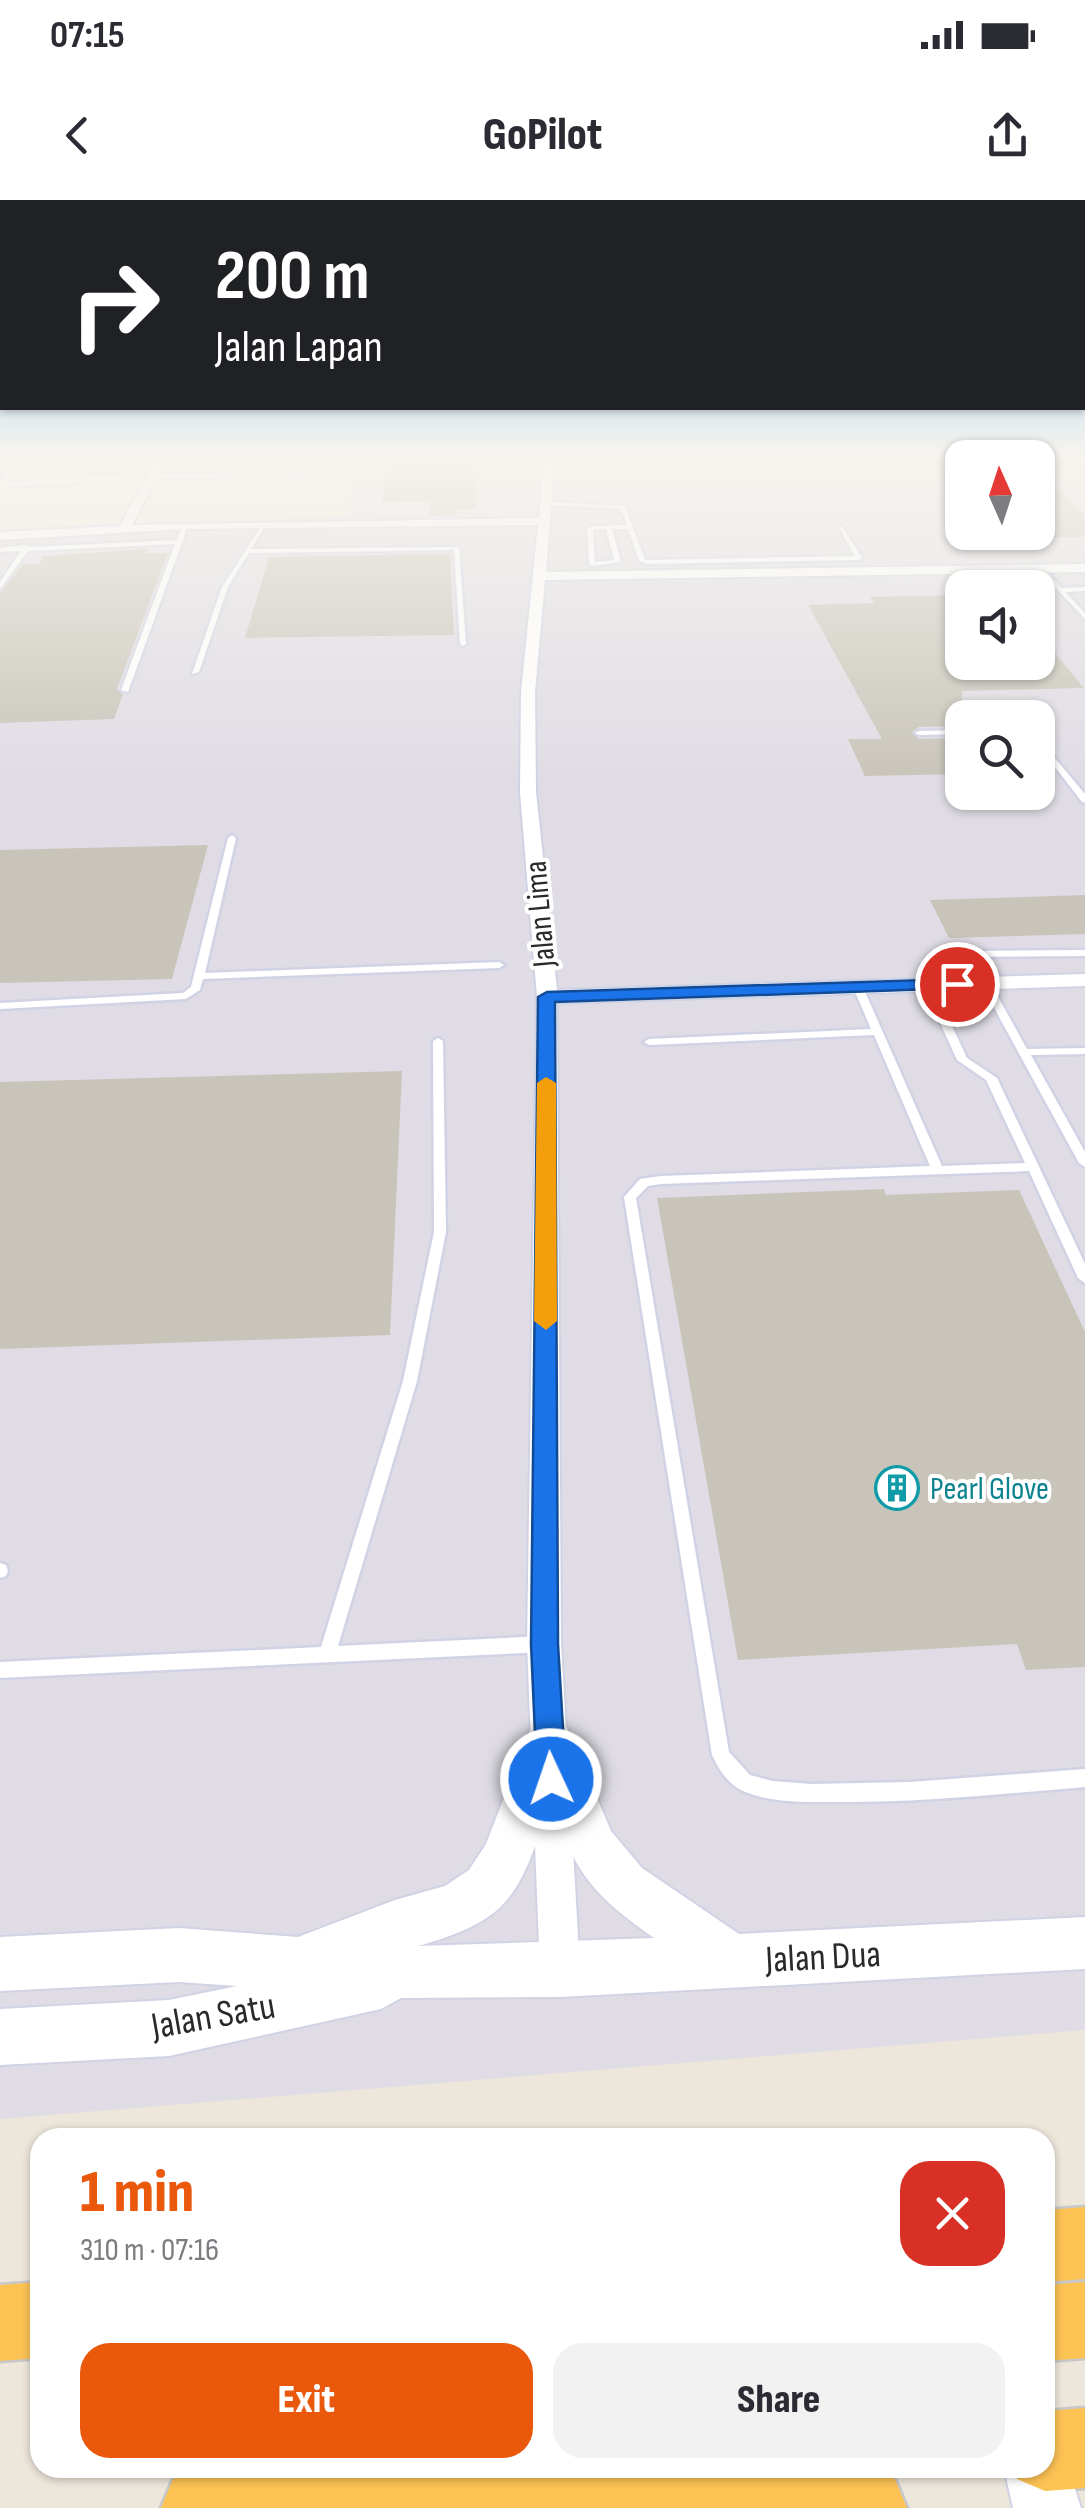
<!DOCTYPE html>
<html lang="en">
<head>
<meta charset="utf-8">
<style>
  :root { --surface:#fff; --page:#f2f2f3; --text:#2b2b33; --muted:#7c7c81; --accent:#ea580c }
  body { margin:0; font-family:"Sofia Sans Condensed",sans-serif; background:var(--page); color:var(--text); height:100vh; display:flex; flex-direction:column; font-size:38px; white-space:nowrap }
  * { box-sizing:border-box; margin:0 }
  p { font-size:32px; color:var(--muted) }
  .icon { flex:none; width:55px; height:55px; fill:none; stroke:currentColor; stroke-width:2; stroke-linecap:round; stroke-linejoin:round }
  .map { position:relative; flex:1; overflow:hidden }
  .drawer { position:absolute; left:30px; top:1928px; width:1025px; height:350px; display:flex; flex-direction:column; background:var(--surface); border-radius:30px; box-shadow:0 2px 8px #0004 }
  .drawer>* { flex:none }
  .banner { position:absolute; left:0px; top:0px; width:1085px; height:210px; box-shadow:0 2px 8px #0004; background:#202124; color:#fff; overflow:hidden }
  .needle { width:65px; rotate:357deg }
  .buttons { position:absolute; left:945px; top:240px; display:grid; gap:20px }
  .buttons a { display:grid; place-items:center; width:110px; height:110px; border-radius:20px; background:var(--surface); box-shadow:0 2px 8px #0004; font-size:50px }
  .pin { position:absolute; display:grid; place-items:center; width:85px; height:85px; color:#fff; margin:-42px; border:5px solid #fff; border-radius:50%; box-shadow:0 2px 10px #0007 }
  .me { position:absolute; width:110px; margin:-55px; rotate:357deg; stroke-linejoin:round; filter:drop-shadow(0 0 8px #0008) }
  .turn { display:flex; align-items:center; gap:35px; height:210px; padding:0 50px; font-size:45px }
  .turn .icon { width:130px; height:130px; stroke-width:2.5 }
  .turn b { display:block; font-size:70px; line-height:85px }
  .round { display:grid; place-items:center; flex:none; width:105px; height:105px; border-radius:30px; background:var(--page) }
  .headline { display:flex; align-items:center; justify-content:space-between; height:170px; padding:0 50px }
  h1 { font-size:60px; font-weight:800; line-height:75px; color:var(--accent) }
  .action { display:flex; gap:20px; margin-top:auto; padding:20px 50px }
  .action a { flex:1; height:115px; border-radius:30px; background:var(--accent); color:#fff; font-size:40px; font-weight:800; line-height:115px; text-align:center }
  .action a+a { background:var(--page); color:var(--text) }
  .status { display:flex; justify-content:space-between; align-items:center; height:70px; padding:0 50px; background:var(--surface); direction:ltr }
  .status svg { height:28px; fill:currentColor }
  header { display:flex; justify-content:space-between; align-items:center; height:130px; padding:0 50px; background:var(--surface); font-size:45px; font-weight:800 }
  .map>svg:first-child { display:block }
</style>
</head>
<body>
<div class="status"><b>07:15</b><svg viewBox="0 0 49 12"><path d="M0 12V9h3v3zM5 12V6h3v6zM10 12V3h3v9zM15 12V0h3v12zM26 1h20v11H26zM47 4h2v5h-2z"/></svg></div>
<header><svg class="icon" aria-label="back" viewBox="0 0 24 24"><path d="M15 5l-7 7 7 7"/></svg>GoPilot<svg class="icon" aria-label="share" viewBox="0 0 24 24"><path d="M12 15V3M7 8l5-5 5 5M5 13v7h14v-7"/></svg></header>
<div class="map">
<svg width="1085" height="2308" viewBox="0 0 1085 2308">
  <rect width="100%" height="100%" fill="#ede6db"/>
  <!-- industrial -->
  <path fill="#dfdce5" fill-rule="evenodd" d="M 358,258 L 962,258 L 962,332 L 1038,332 L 1038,258 L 1085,258 L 1085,1830 L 0,1919 L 0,333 L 88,325 L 348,316 ZM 962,388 L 1038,388 L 1038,462 L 962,462 ZM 962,518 L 1038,518 L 1038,592 L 962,592 Z"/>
  <!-- building -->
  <path fill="#c8c4ba" d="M 387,258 L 474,258 L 476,309 L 456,309 L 456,316 L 429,316 L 430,301 L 382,302 Z
    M 1038,270 L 1085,315 L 1085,337 L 1038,338 Z
    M 148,349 L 146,353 L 168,353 L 117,489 L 123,494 L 114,519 L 0,523 L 0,393 L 23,364 L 39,364 L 44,356 Z
    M 427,354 L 450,354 L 454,435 L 245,438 L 269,357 Z
    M 962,395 L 962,462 L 1038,462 L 1038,433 L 1084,488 L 962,491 L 962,526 L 919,527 L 912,532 L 919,539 L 962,538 L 962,574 L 865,576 L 848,539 L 882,539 L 808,405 L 874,403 L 870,397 Z
    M 208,645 L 172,779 L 0,783 L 0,650 Z
    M 1085,695 L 1085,734 L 949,738 L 930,700 Z
    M 402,871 L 390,1135 L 0,1149 L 0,882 Z
    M 884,989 L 886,995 L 1019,990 L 1085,1132 L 1085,1467 L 1026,1470 L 1017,1444 L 738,1460 L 657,998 Z"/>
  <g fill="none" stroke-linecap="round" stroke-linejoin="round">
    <!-- service casing -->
    <g stroke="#d0d3e4" stroke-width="5">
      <path id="service" d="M 90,258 L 114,258 L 9,269 L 8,284 L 2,284 L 4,267 Z
        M 546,302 L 625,306 L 645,360 L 647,360 L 855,356 L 839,328 L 842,326 L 862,358 L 859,360 L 647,364 L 639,361 L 628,329 L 612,329 L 621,362 L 592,366 L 589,364 L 587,329 L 592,326 L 627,325 L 621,309 L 548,305 ZM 606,329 L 614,360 L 595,362 L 593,330 Z
        M 263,323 L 266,325 L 251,349 L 459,347 L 466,444 L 463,446 L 460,444 L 454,350 L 249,353 L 228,387 L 199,472 L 192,474 L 222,387 Z
        M 185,324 L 188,326 L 128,492 L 121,490 L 175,344 L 28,351 L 0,389 L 0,382 L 21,351 L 0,352 L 0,348 L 27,345 L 30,347 L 177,340 L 182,326 Z
        M 1039,368 L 1043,368 L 1062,388 L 1085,387 L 1085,391 L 1065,392 L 1085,413 L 1085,419 L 1039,370 Z
        M 962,530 L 962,534 L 919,535 L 915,533 L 919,531 Z
        M 1038,538 L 1085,594 L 1085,603 L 1082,602 L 1038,545 Z
        M 232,635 L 236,638 L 205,773 L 499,762 L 504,765 L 499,768 L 203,779 L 200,790 L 186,799 L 0,809 L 0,803 L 183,793 L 191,787 L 228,638 Z
        M 1085,750 L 1085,756 L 972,757 L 967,754 L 972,751 Z
        M 986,781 L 991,784 L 1027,849 L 1085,848 L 1085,854 L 1031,855 L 1085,952 L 1085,967 L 1079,963 L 981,784 Z
        M 928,782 L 933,785 L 967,858 L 997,878 L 1085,1064 L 1085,1083 L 1078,1078 L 1029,971 L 661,984 L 648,986 L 636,998 L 729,1552 L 750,1575 L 772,1581 L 811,1584 L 910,1582 L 1085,1569 L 1085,1587 C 1001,1594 916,1603 832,1602 C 803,1602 768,1603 741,1590 C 727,1583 718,1568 712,1555 L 624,997 L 640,979 L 661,976 L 930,966 L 874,835 L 649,845 L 644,842 L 649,839 L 871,829 L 853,787 L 854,785 L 862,785 L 942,966 L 1025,963 L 986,880 L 957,860 L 923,785 Z
        M 438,838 L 443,841 L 446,1032 L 417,1181 L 338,1446 L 544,1436 L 550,1439 L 552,1444 L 550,1449 L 544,1452 L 0,1478 L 0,1462 L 321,1447 L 403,1181 L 434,1032 L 433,841 Z
        M 0,1363 L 6,1365 L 8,1371 L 6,1376 L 0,1378 Z"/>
    </g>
    <!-- minor casing -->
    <g stroke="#d0d3e4" stroke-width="4">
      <path id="minor" d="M 0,258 L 6,258 L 6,264 L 0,265 Z
        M 157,258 L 166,260 L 160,273 L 336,274 L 156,279 L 132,325 L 539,318 L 545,258 L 555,258 L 546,372 L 1085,364 L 1085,372 L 545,380 L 535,492 L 536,592 L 557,790 L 1085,774 L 1085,786 L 557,803 L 561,1444 L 580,1770 L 574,1784 L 560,1790 L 546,1784 L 540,1770 L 527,1444 L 537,797 L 520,592 L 521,492 L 538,325 L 185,329 L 0,340 L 0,332 L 120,326 Z
        M 132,274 L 128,279 L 0,288 L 0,282 Z"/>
    </g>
    <!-- secondary casing -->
    <g stroke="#d0d3e4" stroke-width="4">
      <path id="secondary" d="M 549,1518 L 566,1525 L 611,1631 L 642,1668 L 739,1734 L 1085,1717 L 1085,1769 L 560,1797 L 401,1798 L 381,1809 L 169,1856 L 0,1865 L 0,1809 L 169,1800 L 237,1786 L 179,1782 L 0,1791 L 0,1737 L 179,1728 L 298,1737 L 395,1700 L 445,1686 L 469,1670 L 486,1644 L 532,1525 ZM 550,1604 C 578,1676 592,1694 654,1738 L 418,1746 C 514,1719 519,1693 550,1604 Z
        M 1045,2238 L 1061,2244 L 1081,2308 L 1013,2308 L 1004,2268 L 1045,2268 Z"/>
    </g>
    <!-- trunk casing -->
    <g stroke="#c8c8c8" stroke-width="5">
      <path id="trunk" d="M 1085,2007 L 1085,2079 L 1045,2082 L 1045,2010 Z
        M 40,2082 L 40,2158 L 0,2161 L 0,2085 Z
        M 1085,2082 L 1085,2158 L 1045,2161 L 1045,2085 Z
        M 1085,2208 L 1085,2288 L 1045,2291 L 1017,2279 L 1012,2268 L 1045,2268 L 1045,2211 Z
        M 202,2268 L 870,2268 L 895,2279 L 907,2308 L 161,2308 L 173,2279 Z"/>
    </g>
    <!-- service -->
    <use href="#service" fill="#fff" fill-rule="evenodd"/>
    <!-- minor -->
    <use href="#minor" fill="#fff" fill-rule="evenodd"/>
    <!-- secondary -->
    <use href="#secondary" fill="#fff" fill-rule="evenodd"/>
    <!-- trunk -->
    <use href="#trunk" fill="#fcc254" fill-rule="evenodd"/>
  </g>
  <!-- sky -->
  <linearGradient id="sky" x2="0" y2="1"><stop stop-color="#74bcee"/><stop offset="0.44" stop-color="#f7f4ef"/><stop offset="1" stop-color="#f7f4ef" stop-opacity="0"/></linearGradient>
  <rect width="1085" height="582" fill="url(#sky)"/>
  <!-- route -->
  <path fill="#1a73e8" stroke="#114b97" stroke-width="2.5" d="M 957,779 L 966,784 L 963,788 L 555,802 L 558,1444 L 566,1579 L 562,1589 L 551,1593 L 541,1589 L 537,1579 L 531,1444 L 538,797 L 547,792 Z"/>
  <!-- slow -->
  <path fill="#f59e0b" d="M 546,877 L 556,883 L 557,1121 L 546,1130 L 534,1121 L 537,883 Z"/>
  <!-- icons -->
  <defs>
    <g id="building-ring" transform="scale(2.25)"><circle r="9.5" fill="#fff" stroke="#0f9aa8" stroke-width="1.5"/><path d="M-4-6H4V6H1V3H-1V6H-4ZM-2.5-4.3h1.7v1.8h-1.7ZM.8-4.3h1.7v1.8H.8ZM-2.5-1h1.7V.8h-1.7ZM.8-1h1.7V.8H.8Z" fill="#0f9aa8"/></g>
  </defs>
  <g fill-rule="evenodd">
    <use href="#building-ring" x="897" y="1288"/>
  </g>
  <g text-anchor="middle" stroke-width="8" stroke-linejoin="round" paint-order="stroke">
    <!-- street labels -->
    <g font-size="32" fill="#2a2a2a" stroke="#fff">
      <text transform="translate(539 714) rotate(-95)" y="11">Jalan Lima</text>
    </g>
    <!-- culture labels -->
    <g font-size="32" fill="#0d838f" stroke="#fff" text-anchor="start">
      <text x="930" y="1299">Pearl Glove</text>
    </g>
    <!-- near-street labels -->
    <g font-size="38" fill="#2a2a2a" stroke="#fff">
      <text transform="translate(823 1756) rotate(-3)" y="13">Jalan Dua</text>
      <text transform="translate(213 1815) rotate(-10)" y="13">Jalan Satu</text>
    </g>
  </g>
</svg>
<div class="buttons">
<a><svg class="needle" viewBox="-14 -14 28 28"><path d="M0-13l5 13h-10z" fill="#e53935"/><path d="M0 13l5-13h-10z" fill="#7c7c81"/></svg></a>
<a><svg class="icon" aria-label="sound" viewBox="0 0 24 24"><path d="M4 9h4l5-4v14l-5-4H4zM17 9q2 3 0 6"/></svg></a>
<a><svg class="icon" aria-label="search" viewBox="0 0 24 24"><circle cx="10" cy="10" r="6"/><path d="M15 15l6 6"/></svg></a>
</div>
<div class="pin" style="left:957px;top:784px;background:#d93025"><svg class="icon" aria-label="arrive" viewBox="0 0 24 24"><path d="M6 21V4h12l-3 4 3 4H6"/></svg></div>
<svg class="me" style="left:551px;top:1579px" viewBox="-20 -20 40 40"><circle r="17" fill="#1a73e8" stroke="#fff" stroke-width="3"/><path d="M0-11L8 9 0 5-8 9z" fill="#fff"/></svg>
<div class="banner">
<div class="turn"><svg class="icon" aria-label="right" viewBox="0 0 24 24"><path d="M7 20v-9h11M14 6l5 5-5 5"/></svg><div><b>200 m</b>Jalan Lapan</div></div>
</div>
<section class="drawer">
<div class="headline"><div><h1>1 min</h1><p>310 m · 07:16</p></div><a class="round" style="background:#d93025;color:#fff"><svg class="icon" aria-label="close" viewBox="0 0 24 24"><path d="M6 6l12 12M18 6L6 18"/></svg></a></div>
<div class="action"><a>Exit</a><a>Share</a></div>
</section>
</div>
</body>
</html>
